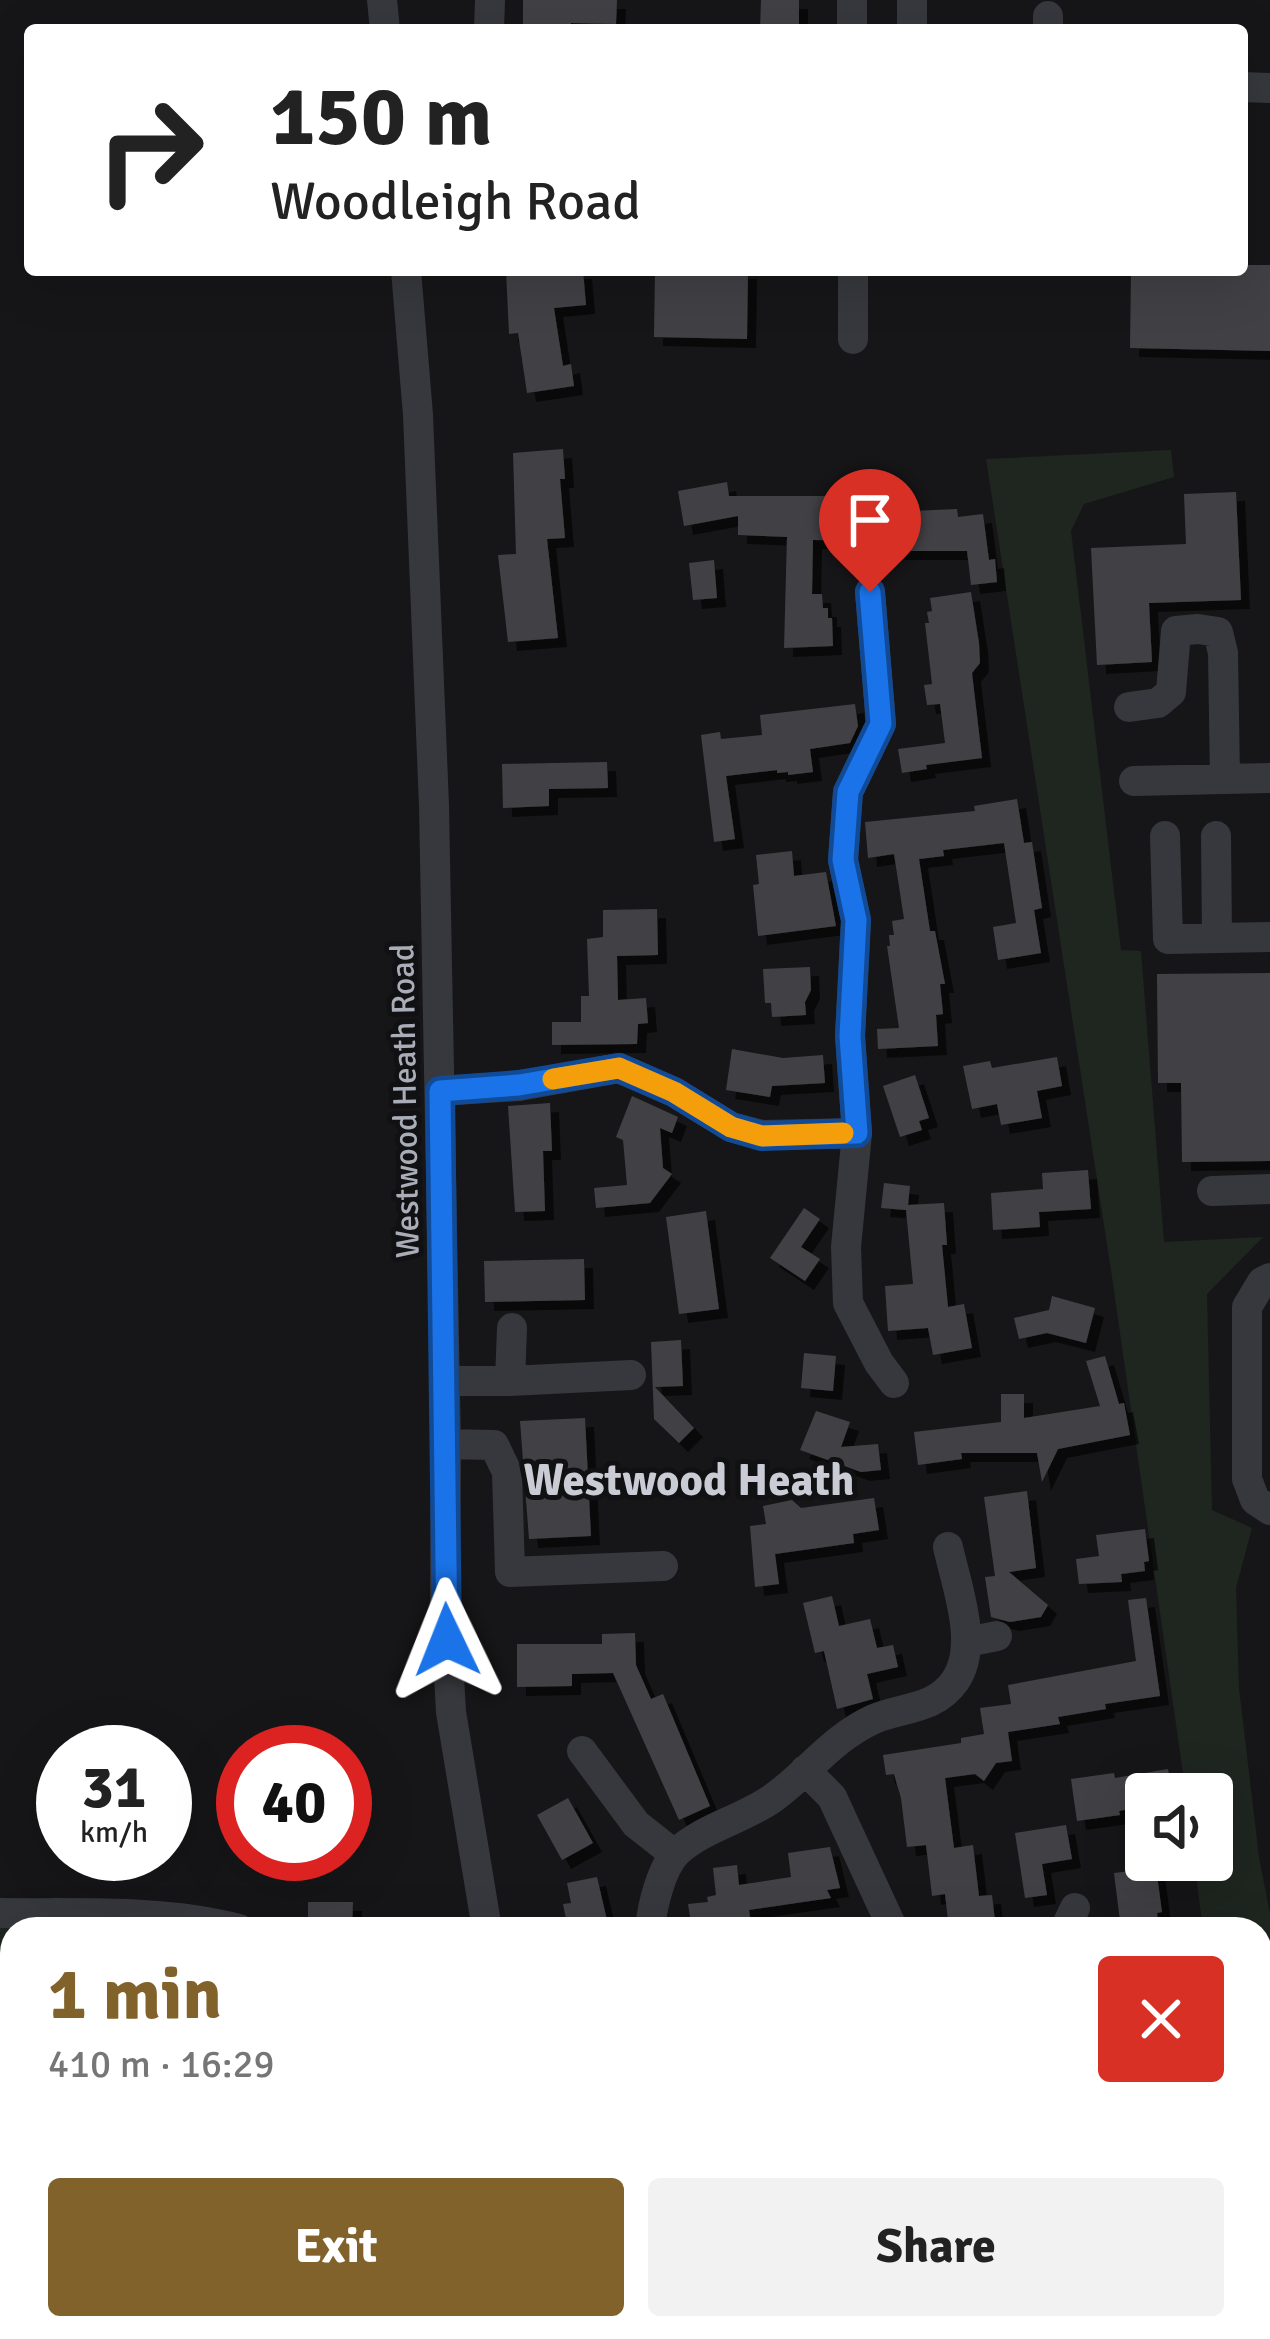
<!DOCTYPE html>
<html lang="en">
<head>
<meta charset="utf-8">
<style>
  :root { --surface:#fff; --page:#f2f2f2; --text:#222; --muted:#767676; --accent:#80622a }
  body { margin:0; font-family:Signika,sans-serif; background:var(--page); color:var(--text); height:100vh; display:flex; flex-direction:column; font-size:45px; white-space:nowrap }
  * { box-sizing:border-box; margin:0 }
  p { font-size:39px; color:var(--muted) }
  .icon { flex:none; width:66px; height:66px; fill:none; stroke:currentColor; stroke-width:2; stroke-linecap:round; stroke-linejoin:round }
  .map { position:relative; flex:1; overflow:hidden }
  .drawer { position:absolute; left:0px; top:1917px; width:1272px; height:423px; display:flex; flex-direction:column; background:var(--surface); border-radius:36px 36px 0 0; box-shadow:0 12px 48px #0002 }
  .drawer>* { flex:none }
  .guide { position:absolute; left:24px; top:24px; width:1224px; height:252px; border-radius:12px; box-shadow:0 12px 48px #0002; background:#fff; color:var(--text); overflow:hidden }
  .tools { position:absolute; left:1125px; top:1773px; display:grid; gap:24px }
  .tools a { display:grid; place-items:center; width:108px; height:108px; border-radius:12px; background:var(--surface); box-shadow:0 12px 48px #0002; font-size:60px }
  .speed { position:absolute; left:36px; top:1725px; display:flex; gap:24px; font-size:60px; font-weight:700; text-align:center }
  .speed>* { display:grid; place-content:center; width:156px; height:156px; border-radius:50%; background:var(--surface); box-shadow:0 12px 48px #0002; line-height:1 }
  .speed small { font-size:30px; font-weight:400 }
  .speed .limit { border:18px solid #d22; background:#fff; color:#111 }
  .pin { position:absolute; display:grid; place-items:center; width:102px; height:102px; color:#fff; margin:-123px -51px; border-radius:50% 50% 50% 0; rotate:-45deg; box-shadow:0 0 12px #0007 }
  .pin .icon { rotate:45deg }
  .me { position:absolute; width:132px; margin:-66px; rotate:358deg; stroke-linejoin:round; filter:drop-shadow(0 0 9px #0008) }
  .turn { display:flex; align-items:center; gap:42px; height:252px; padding:0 48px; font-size:54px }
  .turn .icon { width:156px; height:156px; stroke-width:2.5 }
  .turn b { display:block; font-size:84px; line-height:102px }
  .round { display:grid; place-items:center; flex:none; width:126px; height:126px; border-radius:12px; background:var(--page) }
  .summary { display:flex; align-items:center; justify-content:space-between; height:204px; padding:0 48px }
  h1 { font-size:72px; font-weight:700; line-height:90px; color:var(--accent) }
  .button { display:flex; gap:24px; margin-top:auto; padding:24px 48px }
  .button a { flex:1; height:138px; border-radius:12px; background:var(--accent); color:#fff; font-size:48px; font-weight:700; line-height:138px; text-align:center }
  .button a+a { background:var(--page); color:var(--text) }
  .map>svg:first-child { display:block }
</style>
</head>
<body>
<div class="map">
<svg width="1270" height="2339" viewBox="0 0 1270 2339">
  <defs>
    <filter id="shadow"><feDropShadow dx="9" dy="9" stdDeviation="0" flood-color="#0009"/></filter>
  </defs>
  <rect width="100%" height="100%" fill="#161618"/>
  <!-- green -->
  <path fill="#1e261f" d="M 1171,450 L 1174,477 L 1084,504 L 1071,531 L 1121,950 L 1141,951 L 1164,1242 L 1263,1237 L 1207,1294 L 1212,1510 L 1252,1528 L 1236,1588 L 1239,1688 L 1259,1857 L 1270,1914 L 1270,2209 L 1260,2186 L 1260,1929 L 1203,1929 L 1194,1860 L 1212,1860 L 1212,1794 L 1186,1794 L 1111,1270 L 986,459 Z
    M 0,1926 L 111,1926 L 12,1929 L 12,2312 L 0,2312 Z"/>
  <!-- building -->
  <path fill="#404145" filter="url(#shadow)" d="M 523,0 L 617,0 L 616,24 L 571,23 L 571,30 L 523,30 Z
    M 761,0 L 799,0 L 799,30 L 760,30 Z
    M 1242,265 L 1270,265 L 1270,351 L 1130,348 L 1131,270 L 1242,270 Z
    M 506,270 L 583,270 L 586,305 L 554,308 L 563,366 L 571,364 L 574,386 L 527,393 L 518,333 L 509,334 Z
    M 655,270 L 748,270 L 747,339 L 654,337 Z
    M 563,449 L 565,479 L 560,479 L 565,538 L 547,539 L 558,638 L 508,642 L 498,555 L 516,554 L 513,453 Z
    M 727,482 L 729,496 L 839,496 L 839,500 L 888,501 L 888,512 L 957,509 L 958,517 L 983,514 L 989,560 L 995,559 L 997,582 L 971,585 L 967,551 L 895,551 L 894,541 L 813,540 L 812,594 L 822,594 L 823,608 L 828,608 L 828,618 L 832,618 L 833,646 L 784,648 L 787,537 L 738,535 L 738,516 L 684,526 L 678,491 Z
    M 1236,492 L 1241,600 L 1149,603 L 1152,662 L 1097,665 L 1091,548 L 1186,544 L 1184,494 Z
    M 714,560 L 717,598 L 693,600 L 689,563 Z
    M 971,592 L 979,643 L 980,663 L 972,673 L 982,758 L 926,765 L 927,769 L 902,773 L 898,749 L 945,743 L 940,704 L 927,705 L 924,685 L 932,684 L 925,623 L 929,623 L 927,612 L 932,611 L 930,598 Z
    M 855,704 L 858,726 L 850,743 L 810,749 L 813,772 L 788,775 L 788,772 L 777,773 L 777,770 L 726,776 L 735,839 L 714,842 L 701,735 L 720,732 L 721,739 L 762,735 L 760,715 Z
    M 607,762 L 608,788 L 549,789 L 549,806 L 503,808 L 502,764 Z
    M 1017,799 L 1024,843 L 1032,842 L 1042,908 L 1034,910 L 1041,953 L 998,960 L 993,927 L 1016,923 L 1004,843 L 943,850 L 944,856 L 919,859 L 930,931 L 935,931 L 945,984 L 940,984 L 943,1014 L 936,1015 L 938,1046 L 878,1049 L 877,1029 L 899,1028 L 887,946 L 890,946 L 889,935 L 894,935 L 892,921 L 904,919 L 894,854 L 868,858 L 865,822 L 975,811 L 974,806 Z
    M 792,851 L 794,876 L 826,872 L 836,926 L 758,936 L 753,885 L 759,884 L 756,855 Z
    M 657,909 L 658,955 L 617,956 L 618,1000 L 646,998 L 648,1023 L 638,1024 L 637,1044 L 552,1045 L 552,1022 L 581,1022 L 581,996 L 589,996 L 587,939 L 603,937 L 603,910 Z
    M 810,967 L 811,990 L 805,1002 L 806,1015 L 772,1017 L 771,1003 L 765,1003 L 763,969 Z
    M 1270,973 L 1270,1161 L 1182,1162 L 1181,1083 L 1158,1083 L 1157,974 Z
    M 732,1049 L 783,1058 L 823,1055 L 825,1083 L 772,1086 L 770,1097 L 726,1090 Z
    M 1057,1057 L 1062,1086 L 1037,1091 L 1042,1118 L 1001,1125 L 997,1104 L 972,1109 L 963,1066 L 990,1061 L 992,1068 Z
    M 915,1075 L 929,1118 L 919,1121 L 922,1130 L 900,1137 L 883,1086 Z
    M 632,1096 L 678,1117 L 672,1133 L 660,1128 L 663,1168 L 672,1174 L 650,1203 L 596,1208 L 594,1188 L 627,1185 L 623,1140 L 616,1137 Z
    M 550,1103 L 552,1151 L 543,1151 L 545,1211 L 515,1212 L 508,1106 Z
    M 1088,1170 L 1091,1209 L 1039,1212 L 1040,1227 L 993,1230 L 991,1193 L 1043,1189 L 1042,1173 Z
    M 884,1183 L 910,1186 L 908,1205 L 944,1203 L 947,1245 L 942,1245 L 948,1307 L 964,1304 L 972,1348 L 933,1355 L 928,1328 L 888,1331 L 885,1286 L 913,1284 L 906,1210 L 881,1208 Z
    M 804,1208 L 820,1219 L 801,1247 L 820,1259 L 805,1281 L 770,1258 Z
    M 706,1211 L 719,1309 L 679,1314 L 666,1217 Z
    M 584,1259 L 585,1300 L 485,1302 L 484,1261 Z
    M 1052,1296 L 1095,1308 L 1086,1343 L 1047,1333 L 1019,1339 L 1014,1318 L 1049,1310 Z
    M 681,1340 L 683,1386 L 655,1387 L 694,1428 L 679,1443 L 654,1419 L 651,1342 Z
    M 804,1353 L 836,1356 L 833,1391 L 801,1388 Z
    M 1105,1356 L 1119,1404 L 1124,1403 L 1130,1435 L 1058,1449 L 1042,1482 L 1037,1453 L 961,1453 L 962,1459 L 918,1465 L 914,1432 L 1001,1422 L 1001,1394 L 1024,1394 L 1024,1418 L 1100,1406 L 1086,1361 Z
    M 816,1411 L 850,1422 L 841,1447 L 878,1444 L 881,1470 L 861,1472 L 800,1450 Z
    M 585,1418 L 591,1536 L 529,1539 L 520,1421 Z
    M 1027,1491 L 1036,1568 L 1009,1572 L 1048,1605 L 1041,1617 L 1010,1622 L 991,1617 L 985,1577 L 995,1576 L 984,1497 Z
    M 874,1498 L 879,1530 L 853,1534 L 854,1543 L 775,1554 L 779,1584 L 755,1587 L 750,1526 L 766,1524 L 763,1506 L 792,1500 L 801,1508 Z
    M 1145,1529 L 1149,1561 L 1144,1562 L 1145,1571 L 1121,1574 L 1122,1582 L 1079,1584 L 1076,1559 L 1099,1556 L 1096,1535 Z
    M 832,1596 L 839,1626 L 870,1619 L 877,1648 L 893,1645 L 898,1667 L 867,1674 L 873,1699 L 837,1709 L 824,1651 L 815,1653 L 803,1603 Z
    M 1146,1598 L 1160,1696 L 1105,1704 L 1106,1709 L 1058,1717 L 1060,1724 L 1008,1732 L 1012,1761 L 996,1763 L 984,1781 L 975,1774 L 945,1778 L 954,1848 L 973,1845 L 979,1896 L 992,1895 L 996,1929 L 949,1929 L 945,1894 L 932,1896 L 926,1845 L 907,1847 L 901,1798 L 894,1774 L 886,1775 L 883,1755 L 961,1743 L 961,1738 L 984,1734 L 980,1708 L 1011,1704 L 1008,1685 L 1136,1661 L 1128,1600 Z
    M 635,1633 L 636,1665 L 651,1699 L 663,1694 L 710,1806 L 679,1820 L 613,1673 L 572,1674 L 572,1686 L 517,1687 L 517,1644 L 602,1644 L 602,1634 Z
    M 1168,1769 L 1173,1794 L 1146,1794 L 1146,1806 L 1119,1811 L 1120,1815 L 1077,1821 L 1071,1779 L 1114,1773 L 1115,1778 Z
    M 568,1798 L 593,1843 L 562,1860 L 537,1815 Z
    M 1066,1825 L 1072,1859 L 1042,1864 L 1047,1895 L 1025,1898 L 1015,1833 Z
    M 830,1847 L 840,1888 L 827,1890 L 831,1898 L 749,1910 L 751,1923 L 692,1929 L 688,1904 L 708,1902 L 707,1897 L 716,1895 L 713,1868 L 737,1865 L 739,1885 L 791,1877 L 788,1853 Z
    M 1156,1868 L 1162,1912 L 1157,1913 L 1159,1929 L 1121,1929 L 1114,1873 Z
    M 597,1877 L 609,1929 L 568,1929 L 563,1904 L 571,1903 L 567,1883 Z
    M 308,1902 L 353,1902 L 352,1929 L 308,1929 Z"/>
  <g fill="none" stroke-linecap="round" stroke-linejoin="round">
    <!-- minor -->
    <path stroke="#37383d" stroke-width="30" d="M 382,0 L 385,30
      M 852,0 L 852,30
      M 1048,16 L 1048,30
      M 489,30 L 490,0
      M 912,30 L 912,0
      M 1242,87 L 1270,88
      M 406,270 L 418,415 L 434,805 L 446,1444 L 445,1604 L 451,1712 L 487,1929
      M 853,270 L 853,339
      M 870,592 L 881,724 L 848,792 L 843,860 L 856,920 L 850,1036 L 857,1133 L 846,1247 L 848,1303 L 879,1363 L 894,1383
      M 1129,707 L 1158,703 L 1171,692 L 1176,631 L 1198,629 L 1218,632 L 1223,653 L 1225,779
      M 1134,781 L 1270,778
      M 1165,836 L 1168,939 L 1270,937
      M 1216,836 L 1217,938
      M 440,1091 L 519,1086 L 619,1068 L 674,1092 L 731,1127 L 762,1135 L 857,1133
      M 1212,1191 L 1270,1189
      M 1270,1278 L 1262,1282 L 1247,1307 L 1247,1479 L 1255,1500 L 1270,1510
      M 445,1381 L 510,1381 L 512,1328
      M 510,1381 L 631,1375
      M 446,1444 L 494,1445 L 507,1472 L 510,1572 L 663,1566
      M 967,1642 L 997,1636
      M 582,1751 L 636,1824 L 674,1854
      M 805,1770 L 832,1797 L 893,1929
      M 0,1913 C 79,1914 162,1909 239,1929
      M 650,1929 C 652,1907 661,1868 677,1852 C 704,1827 744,1819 773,1798 C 809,1772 832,1738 874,1719 C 902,1707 935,1710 955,1681 C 980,1646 956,1585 948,1547
      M 1065,1929 L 1075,1908
      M 565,2328 L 567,2339
      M 1061,2339 L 1066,2328"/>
  </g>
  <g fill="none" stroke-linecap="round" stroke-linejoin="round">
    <!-- route casing -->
    <g stroke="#114b97" stroke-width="30">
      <path id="route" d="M 447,1640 L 440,1091 L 519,1085 L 619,1068 L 674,1092 L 731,1127 L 762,1136 L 857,1133 L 850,1036 L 856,920 L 843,860 L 848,792 L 881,724 L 870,592"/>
    </g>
    <!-- route -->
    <use href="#route" stroke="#1a73e8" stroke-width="21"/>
    <!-- slow -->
    <path stroke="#f59e0b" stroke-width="21" d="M 553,1079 L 619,1068 L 674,1092 L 731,1127 L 762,1136 L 843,1133"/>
  </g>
  <g text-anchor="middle" stroke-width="10" stroke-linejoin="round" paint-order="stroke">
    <!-- street labels -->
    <g font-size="33" fill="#a8adb8" stroke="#111113">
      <text transform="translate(404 1101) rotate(-91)" y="12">Westwood Heath Road</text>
    </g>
    <!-- district labels -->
    <g font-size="45" font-weight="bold" fill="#c9ccd4" stroke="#111113">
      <text x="689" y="1495">Westwood Heath</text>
    </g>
  </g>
</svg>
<div class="tools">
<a><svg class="icon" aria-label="sound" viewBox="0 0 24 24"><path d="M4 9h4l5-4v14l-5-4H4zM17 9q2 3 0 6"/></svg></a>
</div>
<div class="speed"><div>31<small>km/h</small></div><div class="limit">40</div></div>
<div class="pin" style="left:870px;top:592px;background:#d93025"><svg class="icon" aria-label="arrive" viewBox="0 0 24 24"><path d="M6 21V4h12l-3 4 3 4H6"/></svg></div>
<svg class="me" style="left:447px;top:1640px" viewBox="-20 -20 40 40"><path d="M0-17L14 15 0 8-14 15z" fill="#1a73e8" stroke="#fff" stroke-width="4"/></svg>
<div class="guide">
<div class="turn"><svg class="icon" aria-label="right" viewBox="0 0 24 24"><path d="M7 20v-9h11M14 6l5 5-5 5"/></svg><div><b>150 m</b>Woodleigh Road</div></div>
</div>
<section class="drawer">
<div class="summary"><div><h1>1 min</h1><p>410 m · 16:29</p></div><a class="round" style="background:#d93025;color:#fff"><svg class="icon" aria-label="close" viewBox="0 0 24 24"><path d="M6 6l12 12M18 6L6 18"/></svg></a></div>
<div class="button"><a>Exit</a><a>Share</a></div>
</section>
</div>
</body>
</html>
